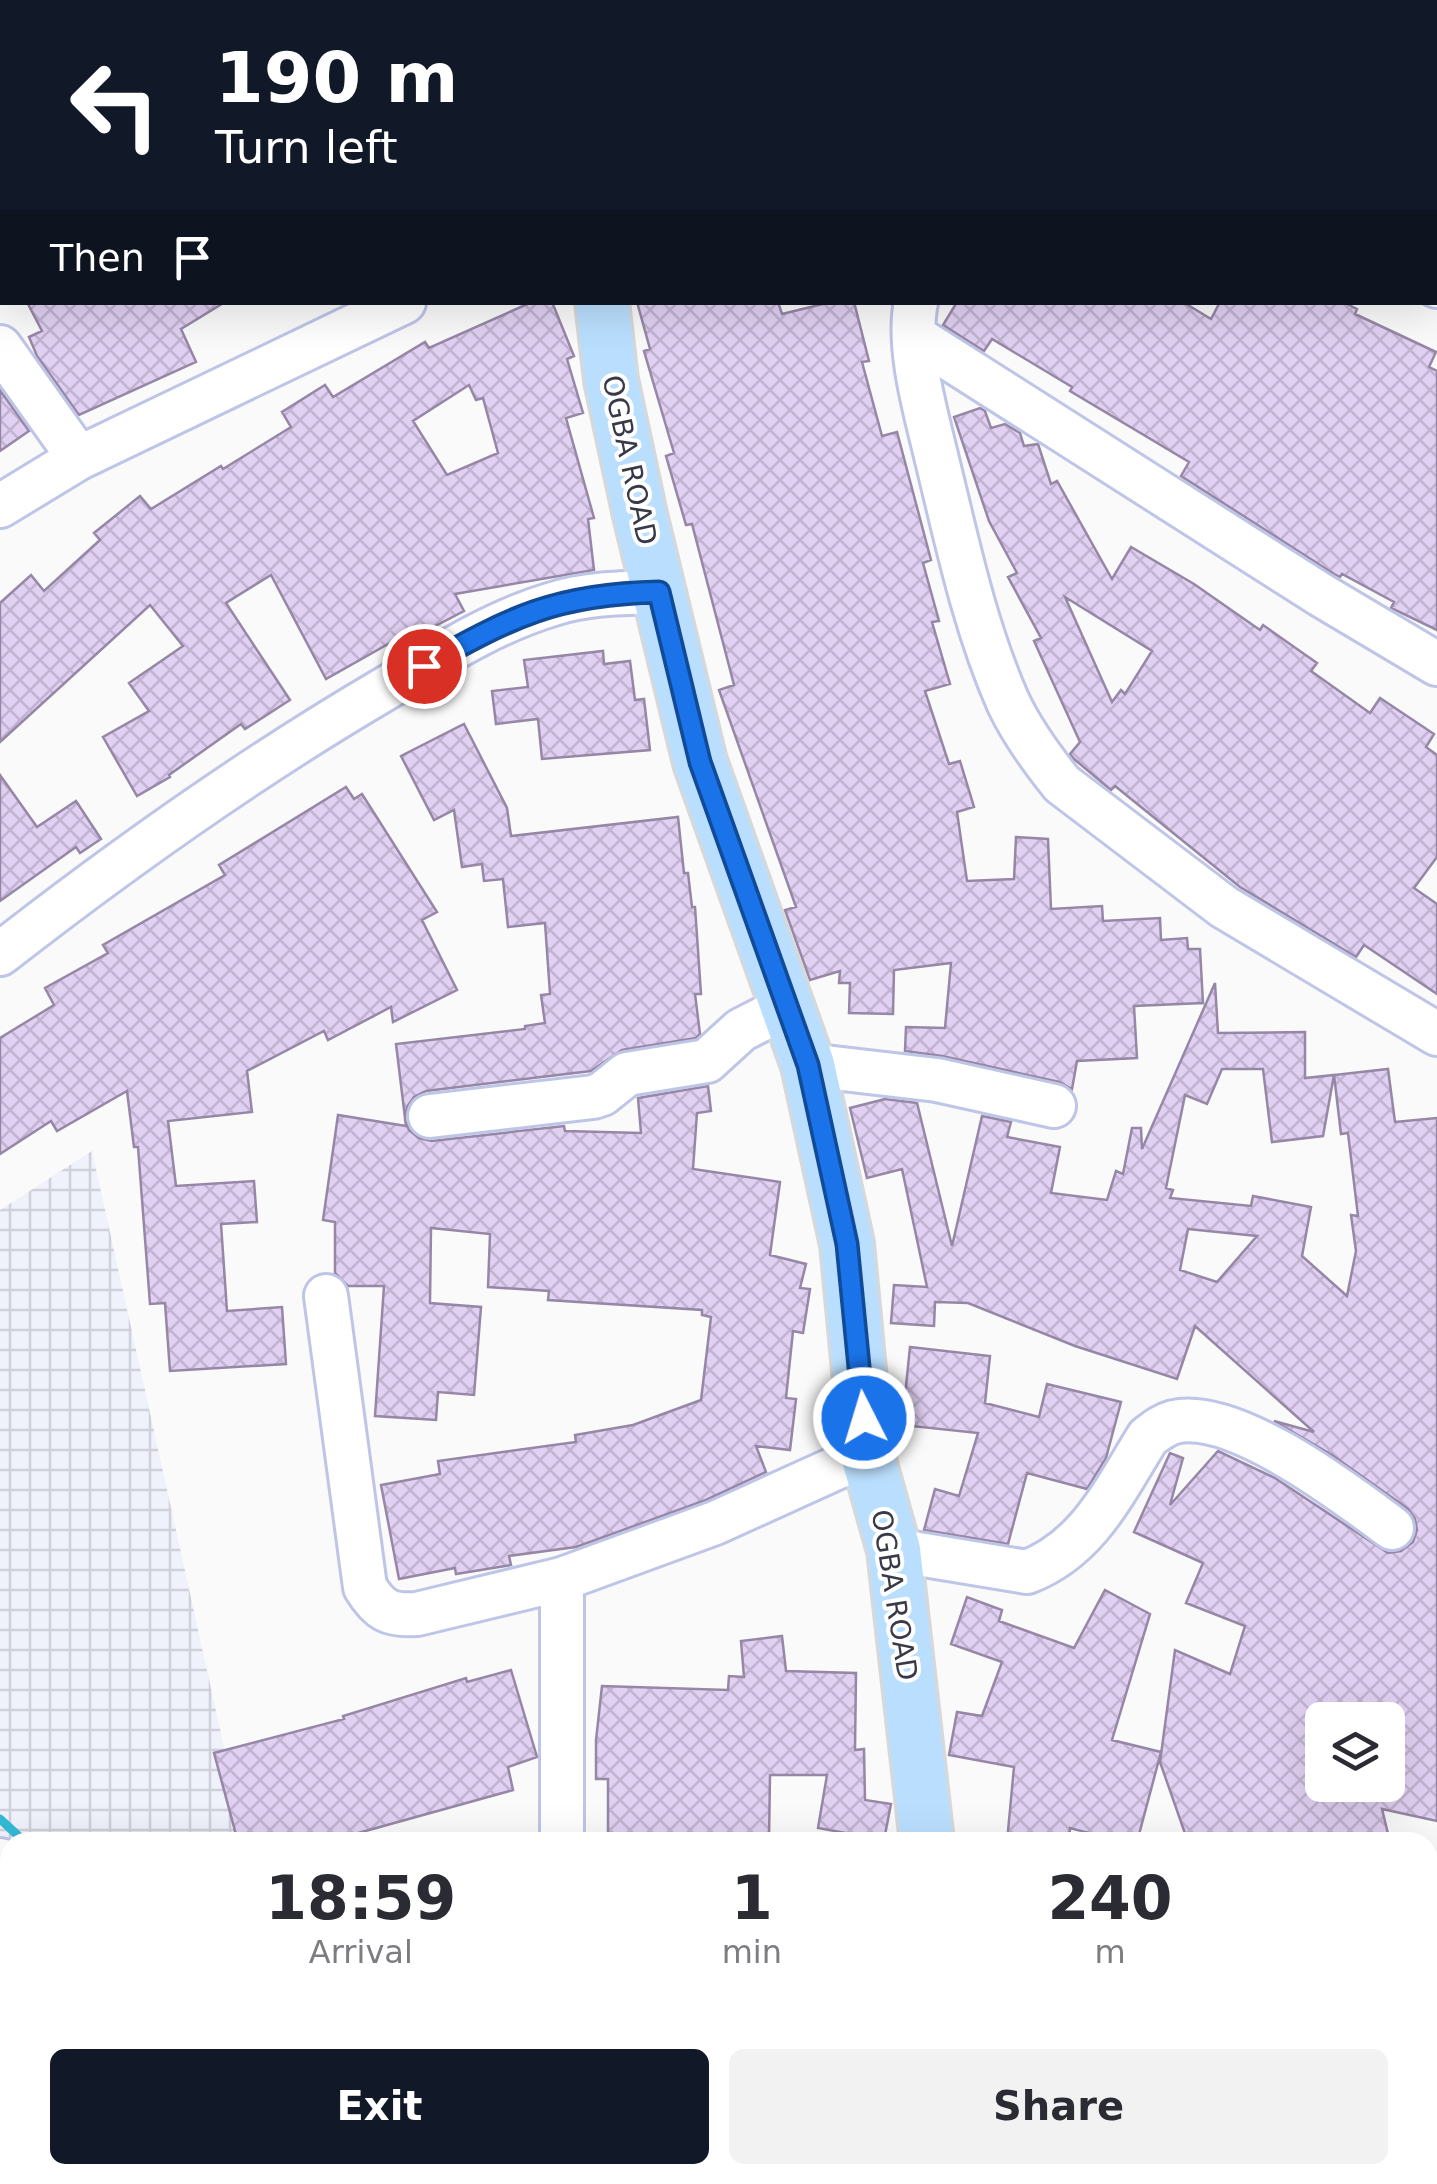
<!DOCTYPE html>
<html lang="en">
<head>
<meta charset="utf-8">
<style>
  :root { --surface:#fff; --page:#f2f2f3; --text:#2b2b33; --muted:#7c7c81; --accent:#111827 }
  body { margin:0; font-family:"DejaVu Sans",sans-serif; background:var(--page); color:var(--text); height:100vh; display:flex; flex-direction:column; font-size:38px; white-space:nowrap }
  * { box-sizing:border-box; margin:0 }
  p { font-size:32px; color:var(--muted) }
  .icon { flex:none; width:55px; height:55px; fill:none; stroke:currentColor; stroke-width:2; stroke-linecap:round; stroke-linejoin:round }
  .map { position:relative; flex:1; overflow:hidden }
  .details { position:absolute; left:0px; top:1832px; width:1438px; height:352px; display:flex; flex-direction:column; background:var(--surface); border-radius:30px 30px 0 0; box-shadow:0 10px 40px #0002 }
  .details>* { flex:none }
  .guide { position:absolute; left:0px; top:0px; width:1438px; height:305px; box-shadow:0 10px 40px #0002; background:#111827; color:#fff; overflow:hidden }
  .fabs { position:absolute; left:1305px; top:1702px; display:grid; gap:20px }
  .fabs a { display:grid; place-items:center; width:100px; height:100px; border-radius:15px; background:var(--surface); box-shadow:0 10px 40px #0002; font-size:50px }
  .pin { position:absolute; display:grid; place-items:center; width:85px; height:85px; color:#fff; margin:-42px; border:5px solid #fff; border-radius:50%; box-shadow:0 2px 10px #0007 }
  .me { position:absolute; width:110px; margin:-55px; rotate:355deg; stroke-linejoin:round; filter:drop-shadow(0 0 8px #0008) }
  .turn { display:flex; align-items:center; gap:35px; height:210px; padding:0 50px; font-size:45px }
  .turn .icon { width:130px; height:130px; stroke-width:2.5 }
  .turn b { display:block; font-size:70px; line-height:85px }
  .then { display:flex; align-items:center; height:95px; padding:0 50px; background:#0003; gap:20px; font-size:38px }
  .eta { display:flex; justify-content:space-evenly; align-items:center; height:170px; text-align:center }
  .eta b { font-size:60px; font-weight:700; line-height:70px }
  .cta { display:flex; gap:20px; margin-top:auto; padding:20px 50px }
  .cta a { flex:1; height:115px; border-radius:15px; background:var(--accent); color:#fff; font-size:40px; font-weight:700; line-height:115px; text-align:center }
  .cta a+a { background:var(--page); color:var(--text) }
  .map>svg:first-child { display:block }
</style>
</head>
<body>
<div class="map">
<svg width="1437" height="2184" viewBox="0 0 1437 2184">
  <defs>
    <pattern id="industrial-grid" width="8" height="8" patternUnits="userSpaceOnUse" patternTransform="scale(2.5)"><rect width="8" height="8" fill="#f0f2fb"/><path d="M0 4h8M4 0v8" fill="none" stroke="#cfd0d9"/></pattern>
    <pattern id="building-cross-hatch" width="8" height="8" patternUnits="userSpaceOnUse" patternTransform="scale(2.5)"><rect width="8" height="8" fill="#e0d0f2"/><path d="M0 0l8 8M0 8l8-8" fill="none" stroke="#c1b3d1"/></pattern>
  </defs>
  <rect width="100%" height="100%" fill="#fafafa"/>
  <!-- industrial -->
  <path fill="url(#industrial-grid)" d="M 92,1151 L 245,1842 L 10,1842 L 10,2175 L 346,2175 L 356,2184 L 0,2184 L 0,1210 Z"/>
  <g fill="none" stroke-linecap="round" stroke-linejoin="round">
    <!-- stream -->
    <path stroke="#32b9d5" stroke-width="9" d="M 0,1819 L 25,1842
      M 383,2175 L 393,2184"/>
  </g>
  <!-- building -->
  <path fill="url(#building-cross-hatch)" stroke="#9687a6" stroke-width="2.5" fill-rule="evenodd" d="M 27,302 L 225,302 L 181,329 L 196,362 L 79,415 L 37,356 L 29,337 L 42,331 Z
    M 532,302 L 552,302 L 574,356 L 567,359 L 583,413 L 566,418 L 594,518 L 588,519 L 594,570 L 455,594 L 464,611 L 416,636 L 413,630 L 326,679 L 271,575 L 226,603 L 290,700 L 245,729 L 241,724 L 169,775 L 170,777 L 137,796 L 103,737 L 149,711 L 129,683 L 183,646 L 150,605 L 0,742 L 0,603 L 31,575 L 44,591 L 100,540 L 94,533 L 140,496 L 151,509 L 221,466 L 223,469 L 291,427 L 282,412 L 325,385 L 333,397 L 425,342 L 429,348 ZM 469,385 L 476,400 L 483,398 L 498,453 L 447,475 L 413,421 Z
    M 637,302 L 778,302 L 782,314 L 831,302 L 854,302 L 869,361 L 862,362 L 882,436 L 897,432 L 931,560 L 923,563 L 939,621 L 932,622 L 950,684 L 925,691 L 949,764 L 960,761 L 974,807 L 957,812 L 967,881 L 1014,879 L 1016,837 L 1048,839 L 1051,909 L 1102,906 L 1103,921 L 1160,918 L 1161,940 L 1187,938 L 1188,949 L 1200,949 L 1203,1003 L 1134,1006 L 1137,1058 L 1077,1061 L 1072,1089 L 1059,1082 L 942,1056 L 905,1051 L 906,1027 L 945,1028 L 951,963 L 894,970 L 893,1014 L 849,1013 L 850,983 L 839,983 L 840,971 L 810,980 L 785,910 L 796,907 L 719,690 L 734,685 L 692,524 L 686,525 L 666,456 L 674,453 L 644,351 L 650,349 Z
    M 957,302 L 1183,302 L 1211,319 L 1220,302 L 1343,302 L 1357,309 L 1355,314 L 1436,352 L 1429,367 L 1437,371 L 1437,630 L 1391,608 L 1394,602 L 1342,574 L 1340,577 L 1334,574 L 1181,476 L 1189,462 L 1070,391 L 1072,387 L 992,339 L 984,351 L 943,325 Z
    M 0,390 L 29,431 L 0,451 Z
    M 980,408 L 985,411 L 991,428 L 1005,424 L 1020,433 L 1024,446 L 1038,444 L 1051,484 L 1057,481 L 1112,579 L 1131,547 L 1194,584 L 1260,630 L 1263,625 L 1317,663 L 1311,671 L 1370,713 L 1380,698 L 1434,734 L 1426,747 L 1437,755 L 1437,857 L 1414,888 L 1437,904 L 1437,994 L 1364,945 L 1356,957 L 1240,887 L 1115,786 L 1111,790 L 1074,759 L 1070,754 L 1080,742 L 1034,641 L 1041,638 L 1008,577 L 1017,573 L 989,521 L 954,417 ZM 1065,597 L 1152,651 L 1125,694 L 1121,690 L 1112,702 Z
    M 603,651 L 604,664 L 630,661 L 635,700 L 644,699 L 650,750 L 542,759 L 538,719 L 496,724 L 492,691 L 528,687 L 524,660 Z
    M 464,724 L 507,808 L 511,836 L 678,817 L 684,873 L 688,873 L 692,907 L 695,907 L 701,994 L 695,994 L 700,1034 L 696,1038 L 622,1050 L 591,1071 L 426,1091 L 414,1097 L 407,1107 L 405,1120 L 409,1130 L 419,1138 L 432,1141 L 564,1126 L 565,1131 L 641,1133 L 638,1098 L 708,1086 L 711,1111 L 697,1113 L 693,1169 L 780,1182 L 770,1255 L 806,1264 L 800,1288 L 810,1289 L 803,1333 L 793,1331 L 786,1398 L 796,1399 L 790,1450 L 756,1446 L 766,1472 L 706,1500 L 576,1547 L 509,1556 L 511,1565 L 456,1574 L 455,1568 L 399,1579 L 381,1485 L 440,1474 L 438,1461 L 576,1442 L 575,1435 L 633,1425 L 701,1400 L 711,1317 L 702,1315 L 702,1310 L 548,1300 L 549,1291 L 488,1287 L 490,1234 L 431,1228 L 430,1303 L 481,1307 L 474,1395 L 438,1392 L 436,1420 L 375,1416 L 384,1286 L 348,1286 L 335,1273 L 335,1222 L 323,1220 L 338,1115 L 406,1126 L 396,1044 L 525,1029 L 525,1026 L 545,1023 L 541,995 L 550,994 L 545,923 L 508,927 L 503,879 L 484,881 L 482,864 L 462,867 L 454,810 L 434,820 L 401,756 Z
    M 0,775 L 37,827 L 76,801 L 101,839 L 80,853 L 76,847 L 0,901 Z
    M 346,787 L 354,799 L 362,794 L 437,912 L 422,920 L 457,990 L 393,1022 L 391,1007 L 328,1040 L 324,1031 L 247,1071 L 252,1112 L 168,1121 L 176,1186 L 254,1181 L 257,1222 L 221,1224 L 227,1311 L 282,1307 L 286,1364 L 170,1371 L 165,1303 L 150,1304 L 138,1147 L 134,1147 L 127,1091 L 57,1131 L 51,1121 L 0,1154 L 0,1038 L 54,1005 L 45,988 L 108,953 L 103,945 L 225,875 L 219,865 Z
    M 1215,983 L 1218,1033 L 1305,1032 L 1305,1078 L 1334,1075 L 1323,1136 L 1272,1142 L 1263,1069 L 1222,1069 L 1207,1104 L 1185,1095 L 1166,1188 L 1173,1190 L 1170,1198 L 1251,1206 L 1253,1196 L 1311,1207 L 1302,1256 L 1347,1296 L 1356,1251 L 1351,1215 L 1358,1216 L 1348,1133 L 1341,1134 L 1334,1075 L 1388,1069 L 1395,1122 L 1437,1118 L 1437,1821 L 1382,1809 L 1390,1842 L 1188,1842 L 1160,1762 L 1175,1650 L 1230,1674 L 1245,1626 L 1186,1603 L 1203,1563 L 1134,1532 L 1170,1453 L 1183,1458 L 1170,1505 L 1218,1451 L 1275,1478 L 1388,1553 L 1401,1551 L 1413,1542 L 1417,1530 L 1415,1519 L 1408,1509 L 1332,1455 L 1274,1421 L 1314,1432 L 1195,1326 L 1177,1379 L 1075,1346 L 968,1303 L 935,1302 L 934,1326 L 891,1323 L 894,1285 L 927,1287 L 902,1169 L 867,1178 L 850,1108 L 885,1099 L 917,1103 L 952,1246 L 982,1116 L 1011,1122 L 1007,1137 L 1060,1147 L 1051,1193 L 1107,1200 L 1116,1171 L 1123,1174 L 1132,1128 L 1141,1128 L 1142,1149 ZM 1188,1229 L 1257,1236 L 1217,1282 L 1180,1270 ZM 1322,1720 L 1388,1720 L 1388,1785 L 1322,1785 Z
    M 910,1347 L 990,1356 L 985,1403 L 1039,1417 L 1047,1384 L 1121,1402 L 1106,1458 L 1087,1489 L 1027,1473 L 1008,1544 L 924,1530 L 935,1489 L 959,1496 L 978,1433 L 902,1425 Z
    M 1105,1590 L 1150,1614 L 1112,1740 L 1161,1752 L 1137,1842 L 1123,1842 L 1070,1828 L 1069,1842 L 1007,1842 L 1014,1767 L 949,1755 L 957,1712 L 982,1716 L 1002,1662 L 951,1644 L 967,1597 L 1002,1610 L 999,1621 L 1074,1648 Z
    M 782,1636 L 786,1671 L 856,1673 L 855,1750 L 864,1749 L 865,1800 L 891,1804 L 884,1840 L 818,1828 L 827,1775 L 770,1775 L 769,1842 L 608,1842 L 608,1779 L 596,1779 L 596,1740 L 602,1686 L 728,1690 L 729,1676 L 744,1677 L 741,1641 Z
    M 511,1670 L 537,1757 L 508,1767 L 513,1790 L 326,1842 L 238,1842 L 214,1753 L 344,1719 L 343,1716 L 466,1678 L 467,1682 Z"/>
  <g fill="none" stroke-linecap="round" stroke-linejoin="round">
    <!-- minor casing -->
    <g stroke="#bec5e7" stroke-width="48">
      <path id="minor" d="M 184,0 L 186,2
        M 511,0 L 512,2
        M 1067,2 L 1068,0
        M 1435,285 L 1437,286
        M 916,302 C 906,350 928,420 939,468 C 958,546 975,627 1008,702 C 1022,732 1041,758 1062,784 L 1224,907 L 1437,1034
        M 914,336 L 1321,595 L 1437,664
        M 0,347 L 79,458
        M 0,506 L 79,458 L 404,302
        M 0,954 C 122,859 250,768 383,690 C 437,658 492,622 553,604 C 587,593 623,593 659,592
        M 808,1065 L 937,1080 L 1054,1106
        M 430,1116 L 593,1097 L 602,1094 L 627,1074 L 707,1061 L 741,1030 L 786,1007
        M 326,1296 L 365,1587 C 379,1610 389,1616 417,1614 L 562,1579 L 715,1523 L 867,1454
        M 894,1550 L 1027,1572 C 1089,1548 1114,1491 1148,1437 C 1156,1431 1163,1425 1174,1422 C 1234,1408 1345,1493 1392,1528
        M 562,1579 L 562,1842
        M 0,1860 L 10,1870
        M 337,2175 L 347,2184
        M 1128,2184 L 1144,2175"/>
    </g>
    <!-- major casing -->
    <g stroke="#d7d8da" stroke-width="58">
      <path id="major" d="M 708,2 L 709,0
        M 602,302 L 611,380 L 640,515 L 700,762 L 808,1065 L 847,1244 L 867,1454 L 894,1550 L 927,1842
        M 927,2175 L 927,2184
        M 874,2184 L 879,2175"/>
    </g>
    <!-- minor -->
    <use href="#minor" stroke="#fff" stroke-width="42"/>
    <!-- major -->
    <use href="#major" stroke="#badffe" stroke-width="52"/>
  </g>
  <g fill="none" stroke-linecap="round" stroke-linejoin="round">
    <!-- route casing -->
    <g stroke="#114b97" stroke-width="25">
      <path id="route" d="M 424,666 C 511,617 556,594 659,592 L 700,762 L 808,1065 L 847,1244 L 864,1418"/>
    </g>
    <!-- route -->
    <use href="#route" stroke="#1a73e8" stroke-width="18"/>
  </g>
  <g text-anchor="middle" stroke-width="8" stroke-linejoin="round" paint-order="stroke">
    <!-- street labels -->
    <g font-size="28" fill="#383a48" stroke="#fff">
      <text transform="translate(630 460) rotate(78)" y="10">OGBA ROAD</text>
      <text transform="translate(895 1595) rotate(81)" y="10">OGBA ROAD</text>
    </g>
  </g>
</svg>
<div class="fabs">
<a><svg class="icon" aria-label="layers" viewBox="0 0 24 24"><path d="M12 4l9 5-9 5-9-5zM3 14l9 5 9-5"/></svg></a>
</div>
<div class="pin" style="left:424px;top:666px;background:#d93025"><svg class="icon" aria-label="arrive" viewBox="0 0 24 24"><path d="M6 21V4h12l-3 4 3 4H6"/></svg></div>
<svg class="me" style="left:864px;top:1418px" viewBox="-20 -20 40 40"><circle r="17" fill="#1a73e8" stroke="#fff" stroke-width="3"/><path d="M0-11L8 9 0 5-8 9z" fill="#fff"/></svg>
<div class="guide">
<div class="turn"><svg class="icon" aria-label="left" viewBox="0 0 24 24"><path d="M17 20v-9H6M10 6l-5 5 5 5"/></svg><div><b>190 m</b>Turn left</div></div>
<div class="then">Then<svg class="icon" aria-label="arrive" viewBox="0 0 24 24"><path d="M6 21V4h12l-3 4 3 4H6"/></svg></div>
</div>
<section class="details">
<div class="eta">
<div><b>18:59</b><p>Arrival</p></div>
<div><b>1</b><p>min</p></div>
<div><b>240</b><p>m</p></div>
</div>
<div class="cta"><a>Exit</a><a>Share</a></div>
</section>
</div>
</body>
</html>
